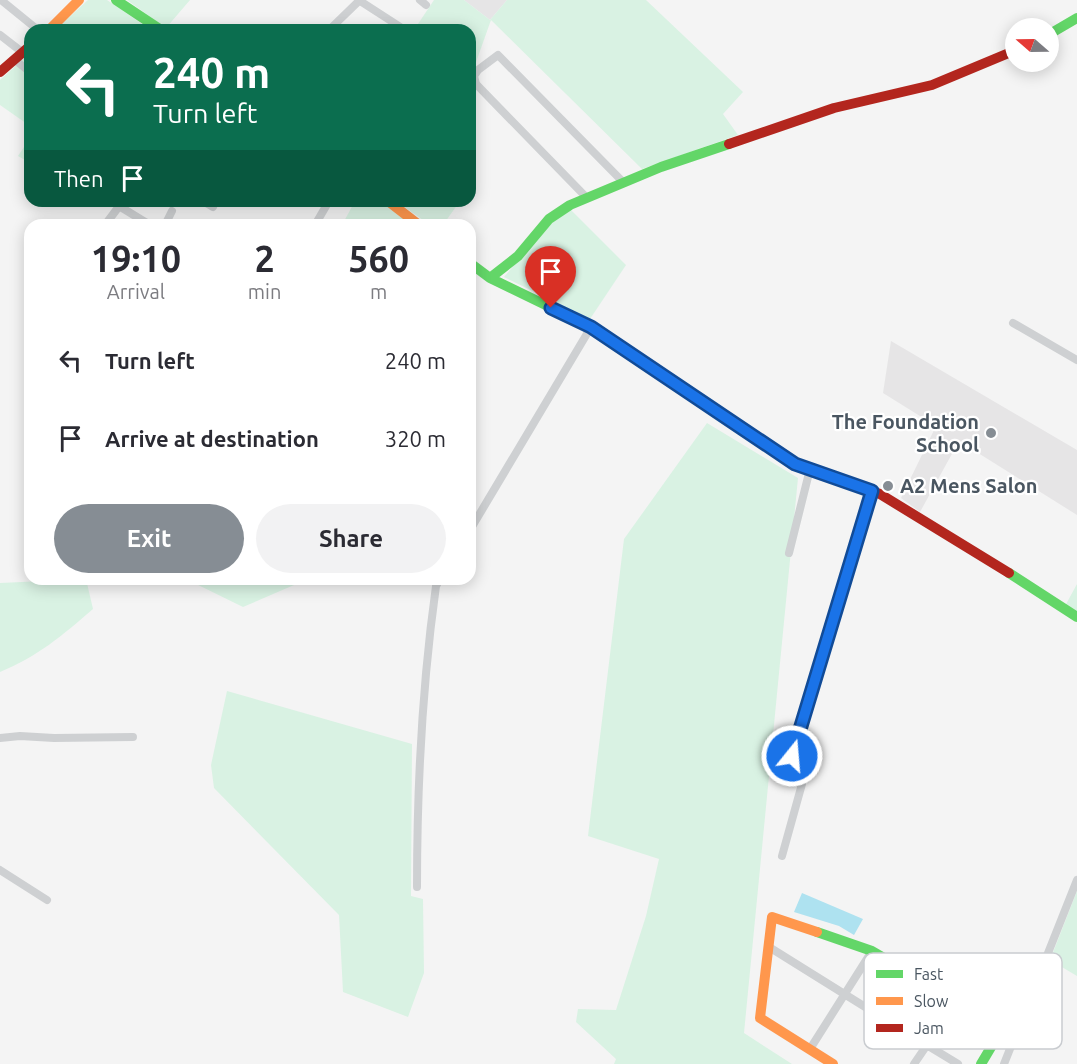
<!DOCTYPE html>
<html lang="en">
<head>
<meta charset="utf-8">
<style>
  :root { --surface:#fff; --page:#f2f2f3; --text:#2b2b33; --muted:#7c7c81; --accent:#868d94 }
  body { margin:0; font-family:Ubuntu,sans-serif; background:var(--page); color:var(--text); height:100vh; display:flex; flex-direction:column; font-size:22px; white-space:nowrap }
  * { box-sizing:border-box; margin:0 }
  p { font-size:20px; color:var(--muted) }
  .icon { flex:none; width:33px; height:33px; fill:none; stroke:currentColor; stroke-width:2; stroke-linecap:round; stroke-linejoin:round }
  .map { position:relative; flex:1; overflow:hidden }
  .sheet { position:absolute; left:24px; top:219px; width:452px; height:366px; display:flex; flex-direction:column; background:var(--surface); border-radius:18px; box-shadow:0 3px 15px #0003 }
  .sheet>* { flex:none }
  .banner { position:absolute; left:24px; top:24px; width:452px; height:183px; border-radius:18px; box-shadow:0 3px 15px #0003; background:#0b6e4f; color:#fff; overflow:hidden }
  .needle { width:39px; rotate:290deg }
  .buttons { position:absolute; left:1005px; top:18px; display:grid; gap:12px }
  .buttons a { display:grid; place-items:center; width:54px; height:54px; border-radius:50%; background:var(--surface); box-shadow:0 3px 15px #0003; font-size:30px }
  .pin { position:absolute; display:grid; place-items:center; width:51px; height:51px; color:#fff; margin:-62px -26px; border-radius:50% 50% 50% 0; rotate:-45deg; box-shadow:0 0 6px #0007 }
  .pin .icon { rotate:45deg }
  .me { position:absolute; width:66px; margin:-33px; rotate:17deg; stroke-linejoin:round; filter:drop-shadow(0 0 4px #0008) }
  .turn { display:flex; align-items:center; gap:21px; height:126px; padding:0 30px; font-size:27px }
  .turn .icon { width:78px; height:78px; stroke-width:2.5 }
  .turn b { display:block; font-size:42px; line-height:51px }
  .then { display:flex; align-items:center; height:57px; padding:0 30px; background:#0003; gap:12px; font-size:22px }
  .eta { display:flex; justify-content:space-evenly; align-items:center; height:102px; text-align:center }
  .eta b { font-size:36px; font-weight:600; line-height:42px }
  .primary-button { display:flex; gap:12px; margin-top:auto; padding:12px 30px }
  .primary-button a { flex:1; height:69px; border-radius:36px; background:var(--accent); color:#fff; font-size:24px; font-weight:600; line-height:69px; text-align:center }
  .primary-button a+a { background:var(--page); color:var(--text) }
  ul { padding:0; list-style:none }
  li { display:flex; align-items:center; gap:18px; height:78px; padding:0 30px }
  li div { flex:1 }
  li b { display:block; font-size:22px }
  li em { font-style:normal }
  .map>svg:first-child { display:block }
</style>
</head>
<body>
<div class="map">
<svg width="1077" height="1064" viewBox="0 0 1077 1064">
  <rect width="100%" height="100%" fill="#f4f4f4"/>
  <!-- education -->
  <path fill="#e6e5e6" d="M 464,0 L 507,0 L 490,20 Z
    M 891,341 L 1077,450 L 1077,515 L 959,441 L 920,512 L 901,498 L 936,426 L 883,393 Z"/>
  <!-- green -->
  <path fill="#d9f2e3" d="M 88,0 L 107,0 L 151,30 L 55,30 Z
    M 127,0 L 190,0 L 166,28 Z
    M 434,0 L 464,0 L 490,20 L 507,0 L 646,0 L 743,92 L 723,114 L 738,135 L 642,169 L 491,20 L 470,79 L 470,30 L 414,30 Z
    M 30,53 L 30,126 L 0,105 L 0,80 Z
    M 30,138 L 30,163 L 18,156 Z
    M 355,201 L 380,201 L 412,225 L 342,225 Z
    M 396,201 L 460,201 L 443,225 L 430,225 Z
    M 570,209 L 626,265 L 590,319 L 504,277 L 548,226 Z
    M 707,423 L 798,478 L 744,1033 L 792,1064 L 614,1064 L 616,1059 L 576,1022 L 578,1009 L 616,1010 L 646,916 L 659,859 L 588,836 L 624,539 Z
    M 86,579 L 93,609 C 63,635 37,657 0,672 L 0,583 Z
    M 193,579 L 308,579 L 243,607 L 192,582 Z
    M 1077,584 L 1077,612 L 1065,606 Z
    M 227,691 L 412,744 L 411,896 L 423,899 L 424,973 L 408,1017 L 343,992 L 339,915 L 214,788 L 211,765 Z
    M 1077,891 L 1077,976 L 1050,960 Z"/>
  <!-- water -->
  <path fill="#aee2f0" d="M 802,893 L 863,919 L 854,935 L 839,926 L 794,912 Z"/>
  <g fill="none" stroke-linecap="round" stroke-linejoin="round">
    <!-- street -->
    <path stroke="#ced0d2" stroke-width="8" d="M 1,0 L 38,30
      M 420,0 L 426,5
      M 360,1 L 405,30
      M 329,30 L 360,0
      M 0,35 L 22,52
      M 15,60 L 30,72
      M 587,198 L 476,84 L 474,76 L 478,70 L 498,55 L 624,183
      M 203,201 L 213,207
      M 119,206 L 150,225
      M 105,225 L 123,201
      M 165,225 L 172,211
      M 196,225 L 197,225
      M 315,225 L 329,201
      M 1013,323 L 1077,360
      M 470,530 L 591,327
      M 789,553 L 810,469
      M 0,738 L 20,736 L 54,738 L 133,737
      M 782,856 L 802,784 L 786,778 L 872,491
      M 0,870 L 47,900
      M 417,887 C 417,786 422,686 436,586 L 440,579
      M 769,947 L 870,1010 L 884,1012 L 892,1024 L 958,1064
      M 870,1010 L 878,1022 L 892,1024
      M 810,1049 L 872,951
      M 914,1064 L 927,1045
      M 1004,1064 L 1077,880"/>
    <!-- fast -->
    <path stroke="#63d668" stroke-width="10" d="M 116,0 L 161,30
      M 1048,35 L 1077,18
      M 470,263 L 490,278 L 518,256 L 549,219 L 570,205 L 661,167 L 729,144
      M 490,278 L 591,327 L 705,403
      M 1009,573 L 1077,617
      M 817,932 L 872,951 L 1003,1027 L 981,1064"/>
    <!-- slow -->
    <path stroke="#ff974d" stroke-width="10" d="M 49,30 L 79,0
      M 388,201 L 419,225
      M 817,932 L 772,917 L 760,1018 L 833,1064"/>
    <!-- jam -->
    <path stroke="#b3261e" stroke-width="10" d="M 0,72 L 30,46
      M 729,144 L 834,108 L 932,85 L 1016,50
      M 705,403 L 795,464 L 880,494 L 1009,573"/>
  </g>
  <g fill="none" stroke-linecap="round" stroke-linejoin="round">
    <!-- route casing -->
    <g stroke="#114b97" stroke-width="15">
      <path id="route" d="M 551,308 L 591,327 L 795,464 L 872,491 L 792,756"/>
    </g>
    <!-- route -->
    <use href="#route" stroke="#1a73e8" stroke-width="10"/>
  </g>
  <!-- markers -->
  <g fill="#868d94" stroke="#fff" stroke-width="2">
    <circle cx="991" cy="433" r="6"/>
    <circle cx="888" cy="486" r="6"/>
  </g>
  <g text-anchor="middle" stroke-width="4.5" stroke-linejoin="round" paint-order="stroke">
    <!-- poi labels -->
    <g font-size="20" font-weight="bold" fill="#4a5661" stroke="#fff" text-anchor="end">
      <text x="979" y="429">The Foundation<tspan x="979" dy="23">School</tspan></text>
      <text x="900" y="493" text-anchor="start">A2 Mens Salon</text>
    </g>
  </g>
  <!-- legend -->
  <rect x="864" y="953" width="198" height="96" rx="9" fill="#fff" stroke="#c9ccd0" stroke-width="1.5"/>
  <rect x="876" y="970" width="27" height="8" fill="#63d668"/>
  <rect x="876" y="997" width="27" height="8" fill="#ff974d"/>
  <rect x="876" y="1024" width="27" height="8" fill="#b3261e"/>
  <g font-size="16" fill="#4a5661">
    <text x="914" y="980">Fast</text>
    <text x="914" y="1007">Slow</text>
    <text x="914" y="1034">Jam</text>
  </g>
</svg>
<div class="buttons">
<a><svg class="needle" viewBox="-14 -14 28 28"><path d="M0-13l5 13h-10z" fill="#e53935"/><path d="M0 13l5-13h-10z" fill="#7c7c81"/></svg></a>
</div>
<div class="pin" style="left:551px;top:308px;background:#d93025"><svg class="icon" aria-label="arrive" viewBox="0 0 24 24"><path d="M6 21V4h12l-3 4 3 4H6"/></svg></div>
<svg class="me" style="left:792px;top:756px" viewBox="-20 -20 40 40"><circle r="17" fill="#1a73e8" stroke="#fff" stroke-width="3"/><path d="M0-11L8 9 0 5-8 9z" fill="#fff"/></svg>
<div class="banner">
<div class="turn"><svg class="icon" aria-label="left" viewBox="0 0 24 24"><path d="M17 20v-9H6M10 6l-5 5 5 5"/></svg><div><b>240 m</b>Turn left</div></div>
<div class="then">Then<svg class="icon" aria-label="arrive" viewBox="0 0 24 24"><path d="M6 21V4h12l-3 4 3 4H6"/></svg></div>
</div>
<section class="sheet">
<div class="eta">
<div><b>19:10</b><p>Arrival</p></div>
<div><b>2</b><p>min</p></div>
<div><b>560</b><p>m</p></div>
</div>
<ul>
<li><svg class="icon" aria-label="left" viewBox="0 0 24 24"><path d="M17 20v-9H6M10 6l-5 5 5 5"/></svg><div><b>Turn left</b></div><em>240 m</em></li>
<li><svg class="icon" aria-label="arrive" viewBox="0 0 24 24"><path d="M6 21V4h12l-3 4 3 4H6"/></svg><div><b>Arrive at destination</b></div><em>320 m</em></li>
</ul>
<div class="primary-button"><a>Exit</a><a>Share</a></div>
</section>
</div>
</body>
</html>
